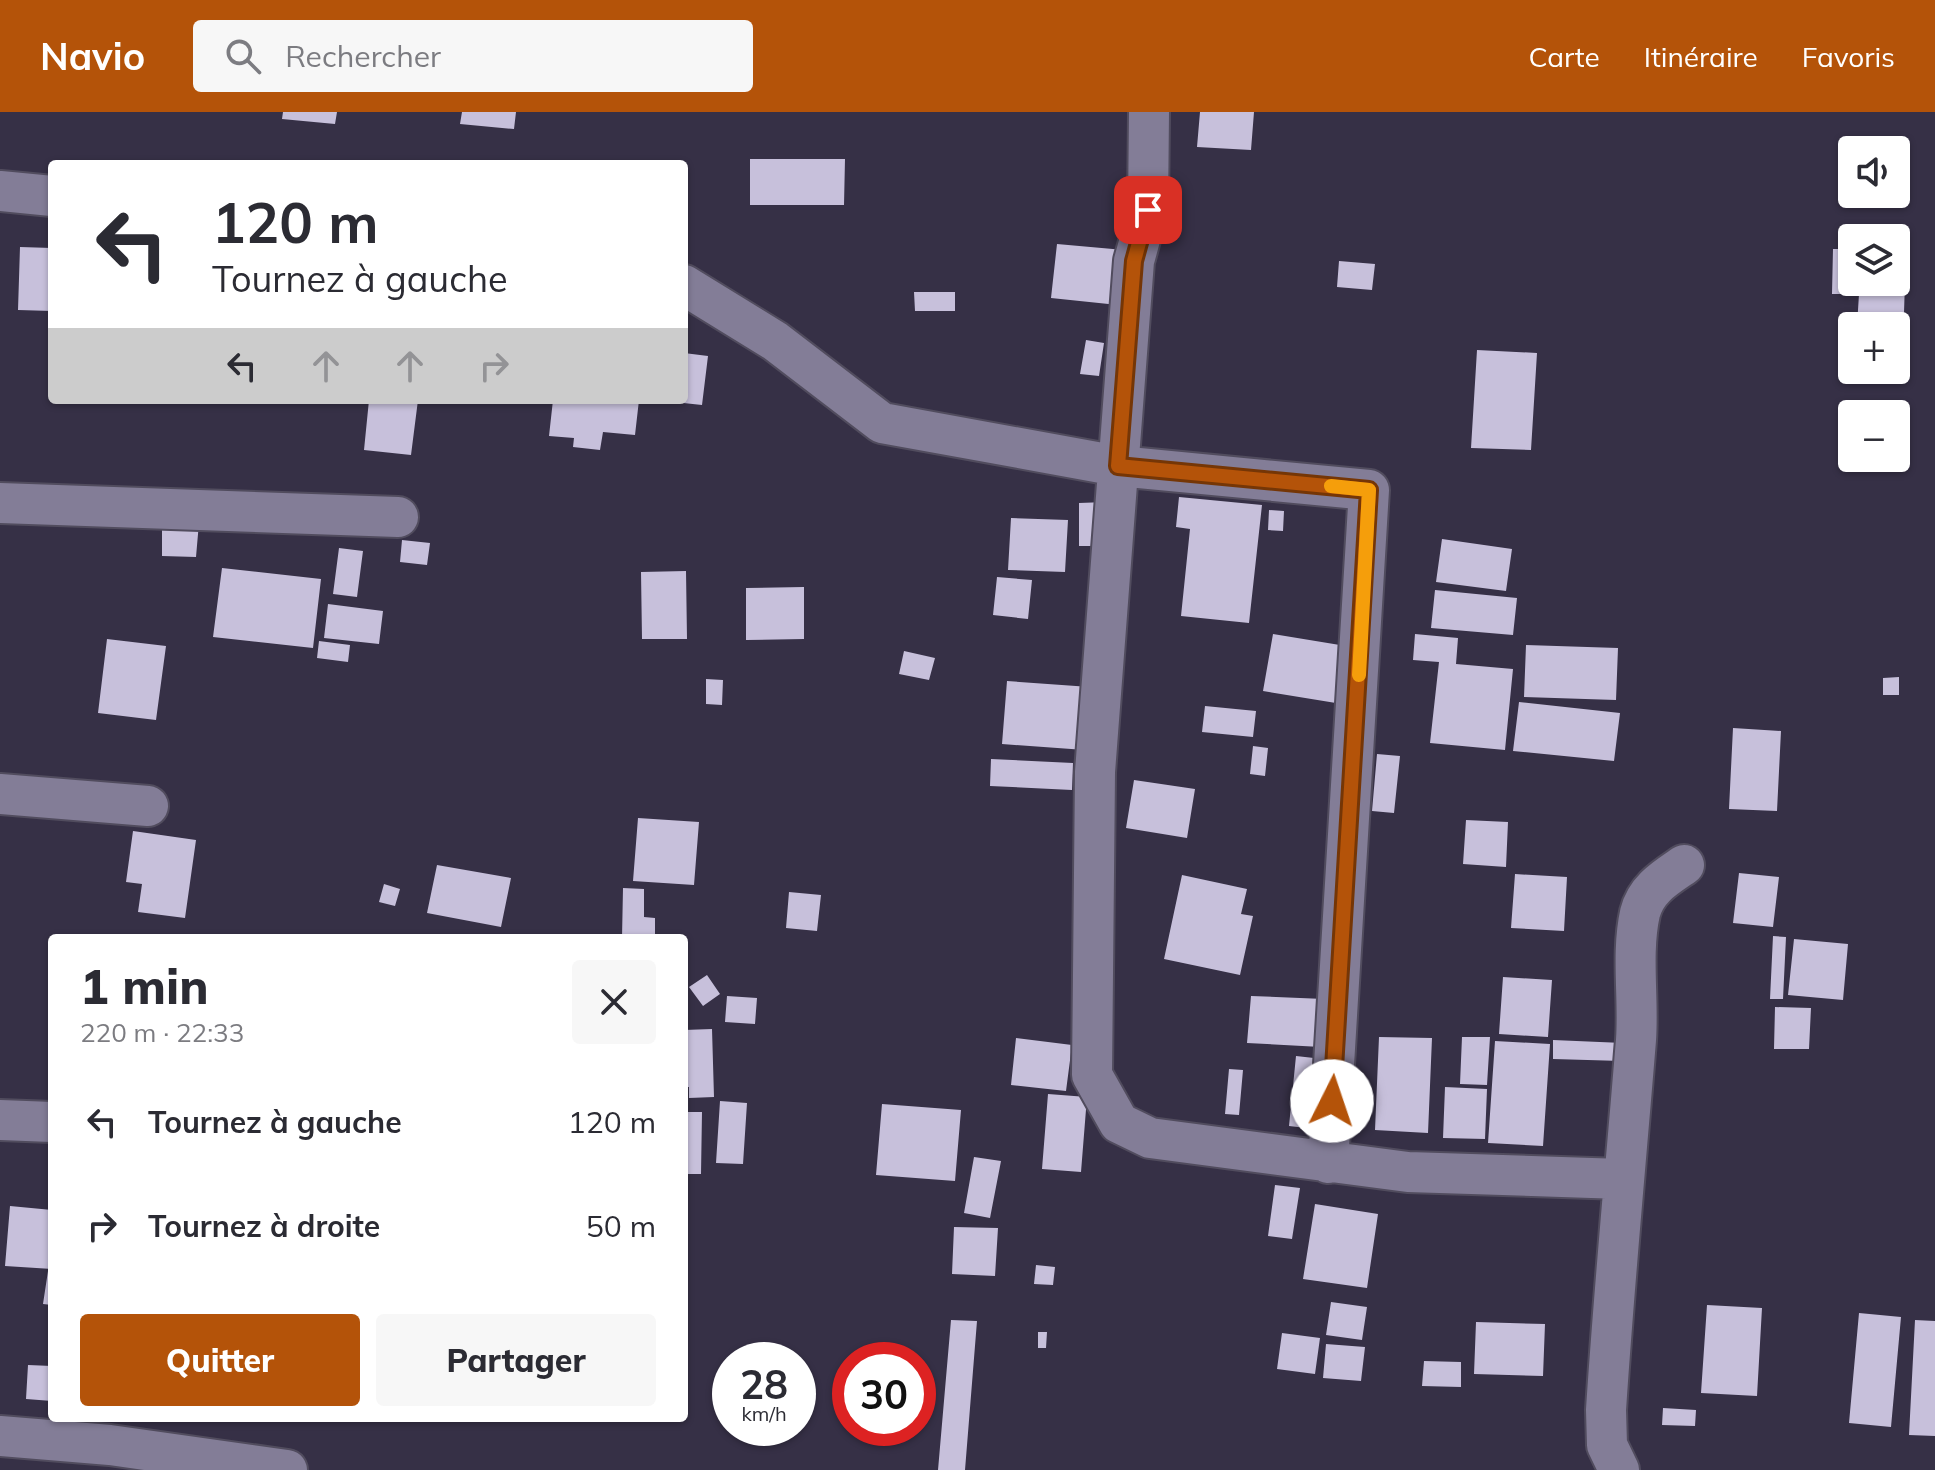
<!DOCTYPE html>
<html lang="fr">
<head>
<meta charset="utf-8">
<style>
  :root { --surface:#fff; --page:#f7f7f7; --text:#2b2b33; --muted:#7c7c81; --accent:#b45309 }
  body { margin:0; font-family:Mulish,sans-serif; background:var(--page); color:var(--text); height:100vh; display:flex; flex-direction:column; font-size:30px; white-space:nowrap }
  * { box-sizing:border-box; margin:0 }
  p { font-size:26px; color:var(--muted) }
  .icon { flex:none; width:44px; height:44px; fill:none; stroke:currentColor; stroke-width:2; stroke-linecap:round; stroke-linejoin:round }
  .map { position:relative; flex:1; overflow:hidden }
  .panel { position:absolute; left:48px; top:822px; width:640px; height:488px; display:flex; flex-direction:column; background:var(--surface); border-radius:8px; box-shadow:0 2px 6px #0004 }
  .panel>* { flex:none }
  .banner { position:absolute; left:48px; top:48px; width:640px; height:244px; border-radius:8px; box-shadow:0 2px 6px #0004; background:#fff; color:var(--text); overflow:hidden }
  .tools { position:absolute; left:1838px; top:24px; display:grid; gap:16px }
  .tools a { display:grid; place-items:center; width:72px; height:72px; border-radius:8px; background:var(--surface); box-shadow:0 2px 6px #0004; font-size:40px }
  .speed { position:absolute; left:712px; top:1230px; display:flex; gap:16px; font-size:40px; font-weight:700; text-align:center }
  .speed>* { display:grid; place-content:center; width:104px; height:104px; border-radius:50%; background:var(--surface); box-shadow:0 2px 6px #0004; line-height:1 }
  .speed small { font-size:20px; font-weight:400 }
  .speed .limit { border:12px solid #d22; background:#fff; color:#111 }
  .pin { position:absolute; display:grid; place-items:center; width:68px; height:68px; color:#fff; margin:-34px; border-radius:16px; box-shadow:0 4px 12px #0006 }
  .me { position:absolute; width:88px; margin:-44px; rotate:4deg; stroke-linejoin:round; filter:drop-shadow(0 0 6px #0008) }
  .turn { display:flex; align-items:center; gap:28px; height:168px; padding:0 32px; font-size:36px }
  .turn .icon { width:104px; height:104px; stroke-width:2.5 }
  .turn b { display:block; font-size:56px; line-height:68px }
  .lanes { display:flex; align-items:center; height:76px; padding:0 32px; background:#0003; justify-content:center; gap:40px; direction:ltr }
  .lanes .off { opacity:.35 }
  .round { display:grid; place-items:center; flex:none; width:84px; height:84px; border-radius:8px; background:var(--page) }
  .summary { display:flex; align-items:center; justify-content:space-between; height:136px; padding:0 32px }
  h1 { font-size:48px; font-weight:800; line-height:60px }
  .cta { display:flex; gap:16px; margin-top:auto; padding:16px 32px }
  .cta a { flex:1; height:92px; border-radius:8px; background:var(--accent); color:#fff; font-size:32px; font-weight:800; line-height:92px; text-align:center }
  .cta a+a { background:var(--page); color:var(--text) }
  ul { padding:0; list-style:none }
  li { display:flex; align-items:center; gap:24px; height:104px; padding:0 32px }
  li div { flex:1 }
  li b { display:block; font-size:30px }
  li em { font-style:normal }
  header { display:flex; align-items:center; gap:48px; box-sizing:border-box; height:112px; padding:0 40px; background:var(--accent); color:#fff }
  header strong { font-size:38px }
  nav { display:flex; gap:44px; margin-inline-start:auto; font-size:28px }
  .search { width:560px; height:72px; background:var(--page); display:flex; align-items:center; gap:20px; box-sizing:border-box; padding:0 28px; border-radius:8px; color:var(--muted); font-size:30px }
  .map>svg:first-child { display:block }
</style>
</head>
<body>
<header>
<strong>Navio</strong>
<div class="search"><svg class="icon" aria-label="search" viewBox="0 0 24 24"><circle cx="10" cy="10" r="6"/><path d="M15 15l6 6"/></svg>Rechercher</div>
<nav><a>Carte</a><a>Itinéraire</a><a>Favoris</a></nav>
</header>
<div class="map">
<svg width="1935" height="1358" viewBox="0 0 1935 1358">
  <rect width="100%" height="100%" fill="#363046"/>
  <!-- building -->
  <path fill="#c7c0db" d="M 283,0 L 337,0 L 335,12 L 282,7 Z
    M 462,0 L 516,0 L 514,17 L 460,12 Z
    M 1200,0 L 1254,0 L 1251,38 L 1197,35 Z
    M 750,47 L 845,47 L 844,93 L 750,93 Z
    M 1057,132 L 1124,138 L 1118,193 L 1051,186 Z
    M 20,135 L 52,136 L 52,199 L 18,198 Z
    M 1833,137 L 1852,137 L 1852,170 L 1896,170 L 1896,138 L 1906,138 L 1903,232 L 1896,232 L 1896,214 L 1857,214 L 1859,182 L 1832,182 Z
    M 1339,149 L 1375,152 L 1372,178 L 1337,175 Z
    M 914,180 L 955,180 L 955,199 L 915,199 Z
    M 1086,228 L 1104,231 L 1099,264 L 1080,262 Z
    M 1477,238 L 1537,241 L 1531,338 L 1471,336 Z
    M 684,241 L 708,244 L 702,293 L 674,290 L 684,288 Z
    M 369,288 L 418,288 L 411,343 L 364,338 Z
    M 553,288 L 639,288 L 635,323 L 603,320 L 600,338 L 573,335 L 574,326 L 549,324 Z
    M 1179,385 L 1262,393 L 1249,511 L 1181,504 L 1190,417 L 1176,415 Z
    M 1106,390 L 1106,434 L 1079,434 L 1079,391 Z
    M 1269,398 L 1284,399 L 1283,419 L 1268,418 Z
    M 200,399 L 196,445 L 162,444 L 162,400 Z
    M 1011,406 L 1068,408 L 1065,460 L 1008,458 Z
    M 1442,427 L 1512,437 L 1506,479 L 1436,470 Z
    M 402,428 L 430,431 L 427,453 L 400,450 Z
    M 339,436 L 363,439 L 357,485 L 333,482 Z
    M 222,456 L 321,467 L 313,536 L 213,525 Z
    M 686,459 L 687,527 L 642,527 L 641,460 Z
    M 997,465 L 1032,468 L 1028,507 L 993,503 Z
    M 804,475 L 804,527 L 746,528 L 746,476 Z
    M 1435,478 L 1517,486 L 1513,523 L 1431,516 Z
    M 328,492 L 383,499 L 379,532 L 324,526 Z
    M 1273,522 L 1352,535 L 1342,592 L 1263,579 Z
    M 1415,522 L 1458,526 L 1456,552 L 1513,557 L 1505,638 L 1430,631 L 1439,550 L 1413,548 Z
    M 107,527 L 166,534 L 156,608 L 98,601 Z
    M 319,529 L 350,533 L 348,550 L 317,546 Z
    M 1526,533 L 1618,536 L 1616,588 L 1524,585 Z
    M 904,539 L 935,546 L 929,568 L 899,562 Z
    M 1899,565 L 1899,583 L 1883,583 L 1883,566 Z
    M 706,567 L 723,568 L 722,593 L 706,592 Z
    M 1007,569 L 1090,575 L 1085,638 L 1002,632 Z
    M 1519,590 L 1620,601 L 1614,649 L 1513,639 Z
    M 1205,594 L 1256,599 L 1253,625 L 1202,620 Z
    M 1733,616 L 1781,619 L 1777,699 L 1729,697 Z
    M 1253,634 L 1268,636 L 1265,664 L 1250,662 Z
    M 1377,642 L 1400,644 L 1394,701 L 1372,699 Z
    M 991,647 L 1073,651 L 1072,678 L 990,674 Z
    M 1134,668 L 1195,677 L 1187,726 L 1126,716 Z
    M 638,706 L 699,710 L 694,773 L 633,769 Z
    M 1466,708 L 1508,710 L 1506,755 L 1463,752 Z
    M 133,719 L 196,728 L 185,806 L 138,800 L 142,772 L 126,770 Z
    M 437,753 L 511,766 L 501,815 L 427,801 Z
    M 1739,761 L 1779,765 L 1773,815 L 1733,811 Z
    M 1515,762 L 1567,765 L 1564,819 L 1511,816 Z
    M 1182,763 L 1247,777 L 1241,802 L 1253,804 L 1240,863 L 1164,847 Z
    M 384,772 L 400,777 L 395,794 L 379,790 Z
    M 623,776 L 644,777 L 644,805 L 655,806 L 655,826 L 622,826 Z
    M 789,780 L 821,783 L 817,819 L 786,816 Z
    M 1773,824 L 1786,825 L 1783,887 L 1770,887 Z
    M 1794,827 L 1848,832 L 1843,888 L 1788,883 Z
    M 707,863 L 720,882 L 703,894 L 689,875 Z
    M 1503,865 L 1552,868 L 1548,925 L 1499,922 Z
    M 727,884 L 757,886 L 755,912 L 725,910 Z
    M 1251,884 L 1324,887 L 1321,935 L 1247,931 Z
    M 1775,895 L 1811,896 L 1809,937 L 1774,937 Z
    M 712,917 L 714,985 L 689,986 L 689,975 L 684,975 L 684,918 Z
    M 1379,925 L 1432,926 L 1428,1021 L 1375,1018 Z
    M 1462,925 L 1490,925 L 1487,973 L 1460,972 Z
    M 1016,926 L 1072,933 L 1066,979 L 1011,973 Z
    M 1553,928 L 1623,931 L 1622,949 L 1553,947 Z
    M 1495,929 L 1550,932 L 1543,1034 L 1488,1031 Z
    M 1296,944 L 1323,947 L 1315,1017 L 1289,1014 Z
    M 1229,957 L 1243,958 L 1239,1003 L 1225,1002 Z
    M 1445,975 L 1487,977 L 1485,1027 L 1443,1026 Z
    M 1048,982 L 1087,985 L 1081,1060 L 1042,1057 Z
    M 720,989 L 747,991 L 743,1052 L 716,1051 Z
    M 882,992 L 961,998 L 955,1069 L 876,1063 Z
    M 684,1000 L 702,1000 L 701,1062 L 684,1062 Z
    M 974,1045 L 1001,1049 L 990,1106 L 964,1101 Z
    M 1275,1073 L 1300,1076 L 1292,1127 L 1268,1124 Z
    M 1315,1092 L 1378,1102 L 1367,1176 L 1303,1167 Z
    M 10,1094 L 52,1098 L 52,1157 L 5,1154 Z
    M 954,1115 L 998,1116 L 995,1164 L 952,1162 Z
    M 1036,1153 L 1055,1155 L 1053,1173 L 1034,1172 Z
    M 48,1159 L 52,1159 L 52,1193 L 43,1192 Z
    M 1331,1190 L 1367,1195 L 1362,1228 L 1326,1223 Z
    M 1707,1193 L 1762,1196 L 1757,1284 L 1701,1281 Z
    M 1859,1201 L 1901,1205 L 1891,1315 L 1849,1311 Z
    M 951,1208 L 977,1209 L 965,1358 L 938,1358 Z
    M 1915,1208 L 1935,1209 L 1935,1324 L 1909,1323 Z
    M 1476,1210 L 1545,1212 L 1543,1264 L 1474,1262 Z
    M 1038,1220 L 1047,1220 L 1046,1236 L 1038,1236 Z
    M 1282,1221 L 1320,1226 L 1315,1262 L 1277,1257 Z
    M 1326,1232 L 1365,1235 L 1361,1269 L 1323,1266 Z
    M 1424,1249 L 1461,1250 L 1461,1275 L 1422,1274 Z
    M 28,1253 L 52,1254 L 52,1289 L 26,1287 Z
    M 1663,1296 L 1696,1298 L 1695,1314 L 1662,1313 Z"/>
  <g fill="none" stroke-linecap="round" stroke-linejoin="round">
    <!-- street casing -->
    <g stroke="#514c5e" stroke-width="44">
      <path id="street" d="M 1149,0 L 1148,98 L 1134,149 L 1095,660 L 1092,963 L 1119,1011 L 1150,1026 L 1408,1060 L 1622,1067
        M 0,79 L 52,84
        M 684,173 L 775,229 L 882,311 L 1118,354 L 1369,378 L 1328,1051
        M 0,391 L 398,405
        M 0,682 L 148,694
        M 0,1008 L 52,1010
        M 0,1324 L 110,1333 L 287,1358
        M 1619,1358 L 1607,1333 L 1606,1298 C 1614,1174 1626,1051 1636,928 C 1639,886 1631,842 1640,801 C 1646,777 1665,766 1684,753"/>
    </g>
    <!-- street -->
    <use href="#street" stroke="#837d97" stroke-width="40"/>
  </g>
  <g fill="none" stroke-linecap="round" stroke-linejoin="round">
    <!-- route casing -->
    <g stroke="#753606" stroke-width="20">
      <path id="route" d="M 1148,98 L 1134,149 L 1118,354 L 1369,378 L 1332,989"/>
    </g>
    <!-- route -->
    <use href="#route" stroke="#b45309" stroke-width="14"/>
    <!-- slow -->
    <path stroke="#f59e0b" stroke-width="14" d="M 1331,374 L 1369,378 L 1359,563"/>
  </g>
</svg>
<div class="tools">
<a><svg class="icon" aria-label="sound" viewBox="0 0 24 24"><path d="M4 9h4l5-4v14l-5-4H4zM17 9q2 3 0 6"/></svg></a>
<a><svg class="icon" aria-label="layers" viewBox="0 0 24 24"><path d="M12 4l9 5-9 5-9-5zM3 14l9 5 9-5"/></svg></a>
<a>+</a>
<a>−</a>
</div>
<div class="speed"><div>28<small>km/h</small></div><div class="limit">30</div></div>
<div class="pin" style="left:1148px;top:98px;background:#d93025"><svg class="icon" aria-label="arrive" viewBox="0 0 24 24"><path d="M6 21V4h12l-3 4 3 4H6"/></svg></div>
<svg class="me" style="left:1332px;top:989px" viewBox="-20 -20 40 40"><circle r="19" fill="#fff"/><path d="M0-13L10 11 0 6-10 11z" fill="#b45309"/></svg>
<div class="banner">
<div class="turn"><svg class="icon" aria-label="left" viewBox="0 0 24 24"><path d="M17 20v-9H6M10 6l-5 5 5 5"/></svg><div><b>120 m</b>Tournez à gauche</div></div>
<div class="lanes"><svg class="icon" aria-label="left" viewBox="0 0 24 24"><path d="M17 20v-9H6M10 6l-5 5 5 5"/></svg><svg class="icon off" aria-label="ahead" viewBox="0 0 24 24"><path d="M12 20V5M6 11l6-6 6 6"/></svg><svg class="icon off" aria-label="ahead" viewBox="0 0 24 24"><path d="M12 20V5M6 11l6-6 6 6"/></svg><svg class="icon off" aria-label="right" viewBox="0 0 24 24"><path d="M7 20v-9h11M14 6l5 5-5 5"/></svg></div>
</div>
<section class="panel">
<div class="summary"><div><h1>1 min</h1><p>220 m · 22:33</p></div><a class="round"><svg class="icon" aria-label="close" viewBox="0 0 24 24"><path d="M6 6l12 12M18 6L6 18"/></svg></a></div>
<ul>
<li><svg class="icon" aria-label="left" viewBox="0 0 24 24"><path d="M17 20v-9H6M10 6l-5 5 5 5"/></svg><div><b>Tournez à gauche</b></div><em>120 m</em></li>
<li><svg class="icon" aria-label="right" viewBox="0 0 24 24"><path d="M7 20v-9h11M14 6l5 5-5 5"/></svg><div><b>Tournez à droite</b></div><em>50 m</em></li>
</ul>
<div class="cta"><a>Quitter</a><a>Partager</a></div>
</section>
</div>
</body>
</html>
